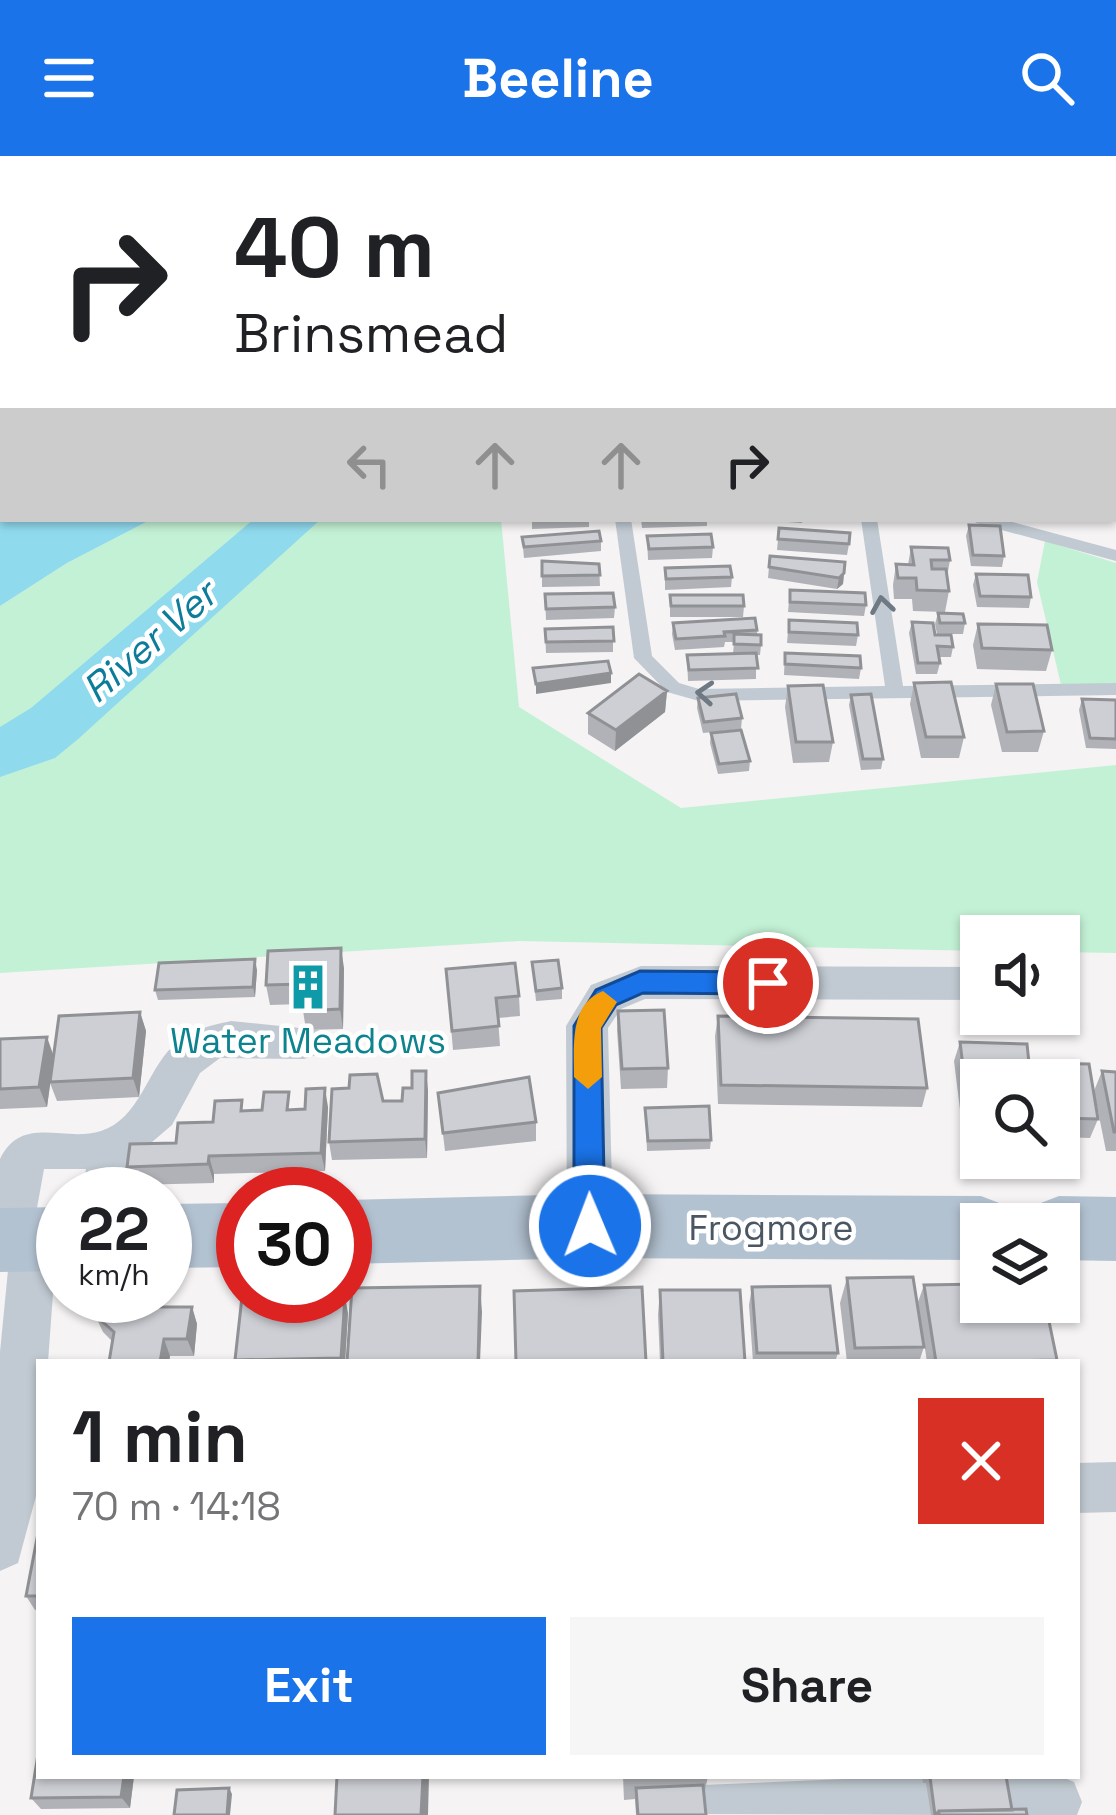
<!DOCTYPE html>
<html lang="en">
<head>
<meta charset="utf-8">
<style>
  :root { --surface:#fff; --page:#f6f6f6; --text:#202124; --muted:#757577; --accent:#1a73e8 }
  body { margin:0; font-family:"Space Grotesk",sans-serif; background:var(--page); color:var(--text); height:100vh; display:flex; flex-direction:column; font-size:45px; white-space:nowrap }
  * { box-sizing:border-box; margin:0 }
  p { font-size:39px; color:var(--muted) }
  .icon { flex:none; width:66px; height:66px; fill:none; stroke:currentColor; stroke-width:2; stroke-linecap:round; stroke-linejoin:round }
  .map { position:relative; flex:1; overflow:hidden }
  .panel { position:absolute; left:36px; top:1203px; width:1044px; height:420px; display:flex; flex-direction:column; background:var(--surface); border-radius:0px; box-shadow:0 3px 9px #0004 }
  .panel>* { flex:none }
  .top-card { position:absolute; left:0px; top:0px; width:1116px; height:366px; box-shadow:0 3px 9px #0004; background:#fff; color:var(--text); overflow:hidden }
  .fabs { position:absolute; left:960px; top:759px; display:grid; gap:24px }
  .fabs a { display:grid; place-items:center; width:120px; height:120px; border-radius:0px; background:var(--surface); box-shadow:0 3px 9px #0004; font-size:60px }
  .speed { position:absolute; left:36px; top:1011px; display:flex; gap:24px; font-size:60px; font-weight:700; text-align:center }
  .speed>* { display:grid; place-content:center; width:156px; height:156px; border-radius:50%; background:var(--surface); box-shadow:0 3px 9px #0004; line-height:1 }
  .speed small { font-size:30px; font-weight:400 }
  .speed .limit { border:18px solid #d22; background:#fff; color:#111 }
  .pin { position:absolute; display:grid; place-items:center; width:102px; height:102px; color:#fff; margin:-51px; border:6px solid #fff; border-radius:50%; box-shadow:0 3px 12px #0007 }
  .me { position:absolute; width:132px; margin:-66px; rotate:359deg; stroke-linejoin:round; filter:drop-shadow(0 0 9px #0008) }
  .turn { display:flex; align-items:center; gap:42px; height:252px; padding:0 36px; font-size:54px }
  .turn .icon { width:156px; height:156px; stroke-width:2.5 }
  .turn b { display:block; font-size:84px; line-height:102px }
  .lanes { display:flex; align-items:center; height:114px; padding:0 36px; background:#0003; justify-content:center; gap:60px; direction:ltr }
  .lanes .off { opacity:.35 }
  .round { display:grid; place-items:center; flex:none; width:126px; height:126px; border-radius:0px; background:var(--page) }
  .overview { display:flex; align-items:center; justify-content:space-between; height:204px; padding:0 36px }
  h1 { font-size:72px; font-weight:800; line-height:90px }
  .cta { display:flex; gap:24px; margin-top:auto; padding:24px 36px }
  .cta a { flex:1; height:138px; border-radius:0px; background:var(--accent); color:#fff; font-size:48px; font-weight:800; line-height:138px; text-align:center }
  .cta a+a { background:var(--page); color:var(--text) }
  header { display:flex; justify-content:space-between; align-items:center; height:156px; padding:0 36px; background:var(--accent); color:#fff; font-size:54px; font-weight:800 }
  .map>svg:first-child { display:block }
</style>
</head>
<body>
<header><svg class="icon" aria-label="menu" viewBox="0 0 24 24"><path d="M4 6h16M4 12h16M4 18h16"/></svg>Beeline<svg class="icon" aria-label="search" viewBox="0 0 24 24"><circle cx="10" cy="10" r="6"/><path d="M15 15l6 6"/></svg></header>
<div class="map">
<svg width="1116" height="1659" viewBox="0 0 1116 1659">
  <rect width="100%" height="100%" fill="#f5f3f3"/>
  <!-- green -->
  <path fill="#c3f1d5" d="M 230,0 L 1116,0 L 1116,200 L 1113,3 L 226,3 Z
    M 152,363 L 269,363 L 32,569 L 0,585 L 0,450 L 67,407 Z
    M 317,363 L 501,363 L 519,551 L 681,652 L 1116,609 L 1116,797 L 1059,796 L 1059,780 L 981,780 L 981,795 L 519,785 L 0,817 L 0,617 C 114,580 206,423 317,363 Z
    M 1045,385 L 1116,407 L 1116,529 L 1061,529 L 1037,426 Z"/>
  <!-- water -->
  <path fill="#90daee" d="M 0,144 L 3,363 L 152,363 L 67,407 L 0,450 Z"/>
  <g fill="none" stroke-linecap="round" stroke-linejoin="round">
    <!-- river -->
    <path fill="#90daee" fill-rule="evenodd" d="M 1113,297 L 1116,298 L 1116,334 L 1113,333 Z
      M 254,363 L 321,363 L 77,584 L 55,602 L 0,621 L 0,571 L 31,552 Z"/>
    <!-- service -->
    <path fill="#c1cad2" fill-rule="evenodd" d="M 615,363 L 631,363 L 652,500 L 679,527 L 699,533 L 885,530 L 861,363 L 877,363 L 903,530 L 1116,527 L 1116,539 L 699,545 L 667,536 L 634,502 Z
      M 974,363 L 1001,363 L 1116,394 L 1116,405 L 976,367 Z"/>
    <!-- minor -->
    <path fill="#c1cad2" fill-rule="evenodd" d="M 641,810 L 979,811 L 981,844 L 645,843 L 621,853 L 608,872 L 613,1070 L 606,1084 L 590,1090 L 574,1084 L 567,1070 L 566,870 L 591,829 Z
      M 231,865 L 319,874 L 326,886 L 319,898 L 304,903 L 220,902 L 200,917 L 172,969 L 132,1003 L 128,1038 L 82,1038 L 86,1013 L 44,1013 L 35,1063 L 50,1069 L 57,1083 L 48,1206 L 39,1206 L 39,1329 L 18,1407 L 0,1415 L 0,1196 L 9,1104 L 0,1102 L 0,1003 C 22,958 64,987 101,975 C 139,963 147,915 172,891 C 188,874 209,870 231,865 Z
      M 1116,1306 L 1116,1356 L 1077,1357 L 1077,1307 Z
      M 917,1620 L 949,1628 L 958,1648 L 953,1659 L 673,1658 L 682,1638 L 702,1629 Z
      M 999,1620 L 1060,1620 L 1074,1626 L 1082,1646 L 1077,1659 L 982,1659 L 977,1646 L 985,1626 Z"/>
    <!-- primary -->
    <path fill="#b3c2d1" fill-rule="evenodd" d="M 590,1038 L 981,1040 L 1007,1050 L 1016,1068 L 981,1068 L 981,1104 L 590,1102 L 345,1108 L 345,1044 Z
      M 1059,1040 L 1116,1041 L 1116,1105 L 1059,1104 L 1059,1068 L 1024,1068 L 1033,1050 Z
      M 243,1047 L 243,1111 L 165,1112 L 165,1048 Z
      M 63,1051 L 63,1115 L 0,1116 L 0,1052 Z"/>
  </g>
  <!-- wall -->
  <path fill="#b0b2b7" d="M 532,363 L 589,363 L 589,371 L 532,373 Z
    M 641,363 L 707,363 L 707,370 L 642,372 Z
    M 745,363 L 802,363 L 802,367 Z
    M 969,369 L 1004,400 L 1002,411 L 971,410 L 966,380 Z
    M 779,372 L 849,388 L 847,399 L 777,394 Z
    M 647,380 L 713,391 L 712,402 L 648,404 Z
    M 522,381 L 601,385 L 601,395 L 524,402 Z
    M 911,391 L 950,404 L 947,421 L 949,435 L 945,456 L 913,455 L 912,443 L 894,443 L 893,429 L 896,408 L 908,409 Z
    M 770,400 L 845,406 L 843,428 L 837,433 L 768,422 Z
    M 542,405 L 599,408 L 600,430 L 542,431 Z
    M 665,412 L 732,421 L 731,431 L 665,434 Z
    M 976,418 L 1031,441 L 1029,452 L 977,451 L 973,429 Z
    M 790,434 L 866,449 L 864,460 L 788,456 Z
    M 545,438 L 615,451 L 614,462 L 546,464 Z
    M 670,439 L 744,450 L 743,461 L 670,461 Z
    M 938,457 L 965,467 L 963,478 L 937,478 L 935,468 Z
    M 789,464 L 858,479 L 856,490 L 787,487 Z
    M 912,466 L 953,491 L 951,501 L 938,501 L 940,507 L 937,518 L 916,518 L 909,477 Z
    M 673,467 L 757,474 L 757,479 L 761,489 L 760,499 L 756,499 L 756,523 L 688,525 L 687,499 L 733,498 L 734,486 L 725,486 L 724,491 L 675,494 L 672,478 Z
    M 978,468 L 1052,494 L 1046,515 L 977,513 L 973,489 Z
    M 613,471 L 613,496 L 546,497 L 545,473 Z
    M 785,497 L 861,512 L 859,523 L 784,519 Z
    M 914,527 L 964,581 L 959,602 L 921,602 L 910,548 Z
    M 996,528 L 1044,575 L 1038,596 L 1002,596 L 991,549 Z
    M 788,530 L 833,586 L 829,606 L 793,607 L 785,551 Z
    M 667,535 L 665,556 L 615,595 L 588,578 L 588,557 Z
    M 851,539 L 883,603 L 881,613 L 861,614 L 849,549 Z
    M 698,542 L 742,562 L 741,573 L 703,577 L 697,552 Z
    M 1082,543 L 1116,544 L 1116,593 L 1086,592 L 1079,554 Z
    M 711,577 L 750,605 L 749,615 L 718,618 L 710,587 Z
    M 1059,787 L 1073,851 L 1066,871 L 995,869 L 993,858 L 1059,858 Z
    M 532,806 L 562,832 L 562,843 L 536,845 Z
    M 344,812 L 343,873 L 306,874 L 302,848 L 270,849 L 266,829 Z
    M 446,813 L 519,840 L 520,860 L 498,862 L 500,890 L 453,894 Z
    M 257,814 L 255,841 L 158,844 L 155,834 Z
    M 618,855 L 668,912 L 667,932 L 621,933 L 617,874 Z
    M 140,856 L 146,875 L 139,941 L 57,945 L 50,927 L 47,951 L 0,953 L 0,883 L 54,899 Z
    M 718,860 L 927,932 L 922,951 L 718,948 L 715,880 Z
    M 960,886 L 1027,888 L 1029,907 L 1089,908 L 1098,963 L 1090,982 L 1059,981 L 1059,924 L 981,924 L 981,979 L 963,978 L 954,905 Z
    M 1102,915 L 1116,916 L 1116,995 L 1106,995 L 1094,935 Z
    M 428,934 L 427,1002 L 332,1004 L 329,986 L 383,945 L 402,945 Z
    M 438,937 L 536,966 L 536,985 L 445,995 Z
    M 328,951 L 325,1015 L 214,1018 L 214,1027 L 133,1029 L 127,1011 L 213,966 L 293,953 Z
    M 645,952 L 711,984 L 710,993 L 647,995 Z
    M 847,1122 L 924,1191 L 919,1206 L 847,1206 L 840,1147 Z
    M 924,1129 L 1057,1204 L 1056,1206 L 927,1206 L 918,1146 Z
    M 752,1131 L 838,1197 L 835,1206 L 753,1206 L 749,1149 Z
    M 660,1134 L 745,1206 L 660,1206 L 658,1159 Z
    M 142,1151 L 192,1151 L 197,1168 L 194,1200 L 170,1200 L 169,1206 L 109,1206 L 112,1185 L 103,1176 L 95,1159 Z
    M 348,1157 L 345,1206 L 236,1206 L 235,1204 Z
    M 39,1372 L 39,1454 L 35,1454 L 26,1440 Z
    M 39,1620 L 134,1620 L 130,1652 L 41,1653 L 31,1642 Z
    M 623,1620 L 708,1620 L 704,1639 L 706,1659 L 636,1659 L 635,1643 L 624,1644 Z
    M 922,1620 L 1010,1620 L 1007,1624 L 1012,1654 L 1027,1659 L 931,1659 L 926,1627 L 923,1627 Z"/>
  <!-- shaded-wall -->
  <path fill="#909195" d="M 844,417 L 843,428 L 837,433 L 839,422 Z
    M 611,517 L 611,527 L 536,538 L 536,528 Z
    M 667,535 L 665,556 L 615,595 L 616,574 Z
    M 341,792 L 344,812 L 343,873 L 340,853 Z
    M 255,803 L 257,814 L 255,841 L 253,831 Z
    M 140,856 L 146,875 L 139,941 L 133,922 Z
    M 47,881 L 54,901 L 47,951 L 39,931 Z
    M 426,915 L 428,934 L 427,1002 L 425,983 Z
    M 325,932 L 328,951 L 325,1015 L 321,997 Z
    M 209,1000 L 214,1018 L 214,1027 L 208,1008 Z
    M 480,1130 L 482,1156 L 480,1206 L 478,1206 Z
    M 345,1140 L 348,1157 L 345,1206 L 342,1206 Z
    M 192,1151 L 197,1168 L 194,1200 L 187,1183 Z
    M 164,1183 L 170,1200 L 169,1206 L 160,1206 Z
    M 124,1620 L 134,1620 L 130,1652 L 121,1641 Z
    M 423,1620 L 429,1620 L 428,1659 L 421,1659 Z
    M 229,1632 L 232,1638 L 230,1659 L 227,1659 Z"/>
  <!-- building -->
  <path fill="#cdcfd5" stroke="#909195" stroke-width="3" d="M 969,369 L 1000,370 L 1004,400 L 973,399 Z
    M 779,372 L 850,377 L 849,388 L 778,383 Z
    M 599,375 L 601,385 L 524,391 L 522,381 Z
    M 711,378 L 713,391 L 649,393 L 647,380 Z
    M 911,391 L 948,392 L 950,404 L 931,404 L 932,413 L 946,413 L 949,435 L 917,434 L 916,422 L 898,422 L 896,408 L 914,409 Z
    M 770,400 L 845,406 L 844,417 L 839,422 L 769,411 Z
    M 542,405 L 599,408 L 600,419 L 542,420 Z
    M 730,410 L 732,421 L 666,423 L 665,412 Z
    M 976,418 L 1028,419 L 1031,441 L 980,440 Z
    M 790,434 L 865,437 L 866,449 L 790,446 Z
    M 613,437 L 615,451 L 546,453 L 545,438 Z
    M 670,439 L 743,439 L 744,450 L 671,450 Z
    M 938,457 L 963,458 L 965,467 L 940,467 Z
    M 755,462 L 757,474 L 724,476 L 725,480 L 676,483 L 673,467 Z
    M 789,464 L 857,467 L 858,479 L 789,476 Z
    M 912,466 L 933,467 L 935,479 L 951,479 L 953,491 L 937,490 L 940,507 L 918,507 Z
    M 978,468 L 1047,469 L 1052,494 L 982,492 Z
    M 613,471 L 614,485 L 546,486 L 545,473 Z
    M 734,478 L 761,479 L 761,489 L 734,488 Z
    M 756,497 L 758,512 L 689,514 L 687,499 Z
    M 785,497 L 860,500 L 861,512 L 785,508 Z
    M 608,505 L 611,517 L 536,528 L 533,512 Z
    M 639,518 L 667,535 L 616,574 L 588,557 Z
    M 951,526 L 964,581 L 926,581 L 914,527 Z
    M 996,528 L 1033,528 L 1044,575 L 1007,576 Z
    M 823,529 L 833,586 L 796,586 L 788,530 Z
    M 736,538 L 742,562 L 704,566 L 698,542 Z
    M 871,538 L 883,603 L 863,603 L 851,539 Z
    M 1082,543 L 1116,544 L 1116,583 L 1090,582 Z
    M 741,574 L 750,605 L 719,608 L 711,577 Z
    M 1059,787 L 1062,788 L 1073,851 L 1059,851 Z
    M 341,792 L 340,853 L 302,855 L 303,828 L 266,829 L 268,795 Z
    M 255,803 L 253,831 L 155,834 L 159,807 Z
    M 558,804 L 562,832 L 536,835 L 532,806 Z
    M 515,807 L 519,840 L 496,842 L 499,870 L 452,875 L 446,813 Z
    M 664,854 L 668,912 L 622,913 L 618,855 Z
    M 140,856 L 133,922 L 50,926 L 59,860 Z
    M 718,860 L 918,863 L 927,932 L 721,929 Z
    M 47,881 L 39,931 L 0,933 L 0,883 Z
    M 960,886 L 1027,888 L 1029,907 L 1089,908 L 1098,963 L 1059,962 L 1059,924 L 981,924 L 981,960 L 969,960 Z
    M 412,915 L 426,915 L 425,983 L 329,986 L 332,933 L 349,932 L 350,919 L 377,918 L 383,945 L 402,945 L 403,932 L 412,932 Z
    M 1102,915 L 1116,916 L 1116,976 L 1114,976 Z
    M 529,921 L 536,966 L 443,977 L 438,937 Z
    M 325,932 L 321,997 L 209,1000 L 208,1008 L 127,1011 L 130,988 L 176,987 L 178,967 L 213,966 L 215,945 L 242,944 L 241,955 L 262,954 L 264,936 L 289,936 L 287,954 L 305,953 L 306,933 Z
    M 709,950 L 711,984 L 648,985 L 645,952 Z
    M 913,1121 L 924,1191 L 855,1192 L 847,1122 Z
    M 981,1128 L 981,1146 L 1045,1146 L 1057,1204 L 936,1206 L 924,1129 Z
    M 480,1130 L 478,1206 L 347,1206 L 352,1132 Z
    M 830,1130 L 838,1197 L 757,1197 L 752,1131 Z
    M 642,1131 L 646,1206 L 516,1206 L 514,1135 Z
    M 660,1134 L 740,1134 L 745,1206 L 663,1206 Z
    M 117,1140 L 130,1140 L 142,1151 L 192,1151 L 187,1183 L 164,1183 L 160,1206 L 109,1206 L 114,1176 L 95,1159 Z
    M 345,1140 L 341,1202 L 235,1204 L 242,1141 Z
    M 39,1372 L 39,1440 L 26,1440 Z
    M 39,1592 L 39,1620 L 124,1620 L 121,1641 L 31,1642 Z
    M 337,1620 L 423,1620 L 421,1659 L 335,1659 Z
    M 1006,1620 L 1012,1654 L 939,1655 L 935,1659 L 930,1621 Z
    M 703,1629 L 706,1659 L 638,1659 L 636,1632 Z
    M 229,1632 L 227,1659 L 174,1659 L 177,1634 Z
    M 1026,1653 L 1027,1659 L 939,1659 L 939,1655 Z"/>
  <!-- one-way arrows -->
  <defs><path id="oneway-chevron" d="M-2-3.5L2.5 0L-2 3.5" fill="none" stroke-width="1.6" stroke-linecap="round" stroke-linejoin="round" transform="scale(3)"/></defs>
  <g stroke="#6e7983">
    <use href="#oneway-chevron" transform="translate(882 449) rotate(-99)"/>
    <use href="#oneway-chevron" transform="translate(705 537) rotate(-176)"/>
  </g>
  <!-- route -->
  <path fill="#1a73e8" stroke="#114b97" stroke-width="3" d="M 640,815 L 768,816 L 781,827 L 768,838 L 643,837 L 616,849 L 601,872 L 605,1070 L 590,1083 L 574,1070 L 574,870 L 596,834 Z"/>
  <!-- slow -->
  <path fill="#f59e0b" d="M 603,835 L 617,846 L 601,872 L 602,921 L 588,933 L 574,921 C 574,891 569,848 603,835 Z"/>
  <!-- icons -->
  <defs>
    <g id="building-bare" transform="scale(3.6)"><path d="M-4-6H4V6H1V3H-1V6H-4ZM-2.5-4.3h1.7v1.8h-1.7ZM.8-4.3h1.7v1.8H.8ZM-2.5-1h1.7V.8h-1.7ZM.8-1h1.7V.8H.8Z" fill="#0f9aa8" stroke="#fff" stroke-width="2.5" paint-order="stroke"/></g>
  </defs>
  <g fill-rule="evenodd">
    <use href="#building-bare" x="308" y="831"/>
  </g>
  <g text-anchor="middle" stroke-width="9" stroke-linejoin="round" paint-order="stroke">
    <!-- culture labels -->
    <g font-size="36" fill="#0d838f" stroke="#fff">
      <text x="308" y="897">Water Meadows</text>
    </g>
    <!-- street labels -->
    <g font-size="36" fill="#4a5661" stroke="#fff">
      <text x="771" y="1084">Frogmore</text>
    </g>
    <!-- water labels -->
    <g font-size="39" font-style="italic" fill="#0c7c9b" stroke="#fff">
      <text transform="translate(149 485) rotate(-41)" y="14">River Ver</text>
    </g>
  </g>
</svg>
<div class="fabs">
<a><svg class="icon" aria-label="sound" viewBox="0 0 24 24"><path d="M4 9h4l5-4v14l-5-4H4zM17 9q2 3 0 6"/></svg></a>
<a><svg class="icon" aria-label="search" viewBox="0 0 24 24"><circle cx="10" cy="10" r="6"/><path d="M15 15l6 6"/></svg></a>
<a><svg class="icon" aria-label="layers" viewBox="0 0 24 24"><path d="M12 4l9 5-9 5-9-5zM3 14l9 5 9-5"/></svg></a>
</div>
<div class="speed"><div>22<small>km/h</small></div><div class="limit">30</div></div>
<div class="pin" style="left:768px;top:827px;background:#d93025"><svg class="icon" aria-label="arrive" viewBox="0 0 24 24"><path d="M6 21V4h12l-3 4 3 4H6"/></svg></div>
<svg class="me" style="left:590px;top:1070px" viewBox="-20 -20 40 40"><circle r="17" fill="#1a73e8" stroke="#fff" stroke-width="3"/><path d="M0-11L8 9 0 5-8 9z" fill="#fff"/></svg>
<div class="top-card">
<div class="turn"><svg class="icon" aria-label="right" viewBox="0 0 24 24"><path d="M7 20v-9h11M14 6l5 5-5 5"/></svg><div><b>40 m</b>Brinsmead</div></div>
<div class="lanes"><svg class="icon off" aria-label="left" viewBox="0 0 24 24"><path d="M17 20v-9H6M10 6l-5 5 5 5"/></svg><svg class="icon off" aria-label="ahead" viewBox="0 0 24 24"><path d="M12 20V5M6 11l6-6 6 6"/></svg><svg class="icon off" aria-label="ahead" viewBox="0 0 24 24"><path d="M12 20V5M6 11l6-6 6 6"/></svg><svg class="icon" aria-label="right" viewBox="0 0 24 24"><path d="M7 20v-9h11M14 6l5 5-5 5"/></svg></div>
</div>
<section class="panel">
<div class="overview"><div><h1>1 min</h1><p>70 m · 14:18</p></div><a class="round" style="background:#d93025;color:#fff"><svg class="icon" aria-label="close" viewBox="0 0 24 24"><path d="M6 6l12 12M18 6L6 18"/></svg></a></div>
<div class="cta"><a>Exit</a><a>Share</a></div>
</section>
</div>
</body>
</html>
